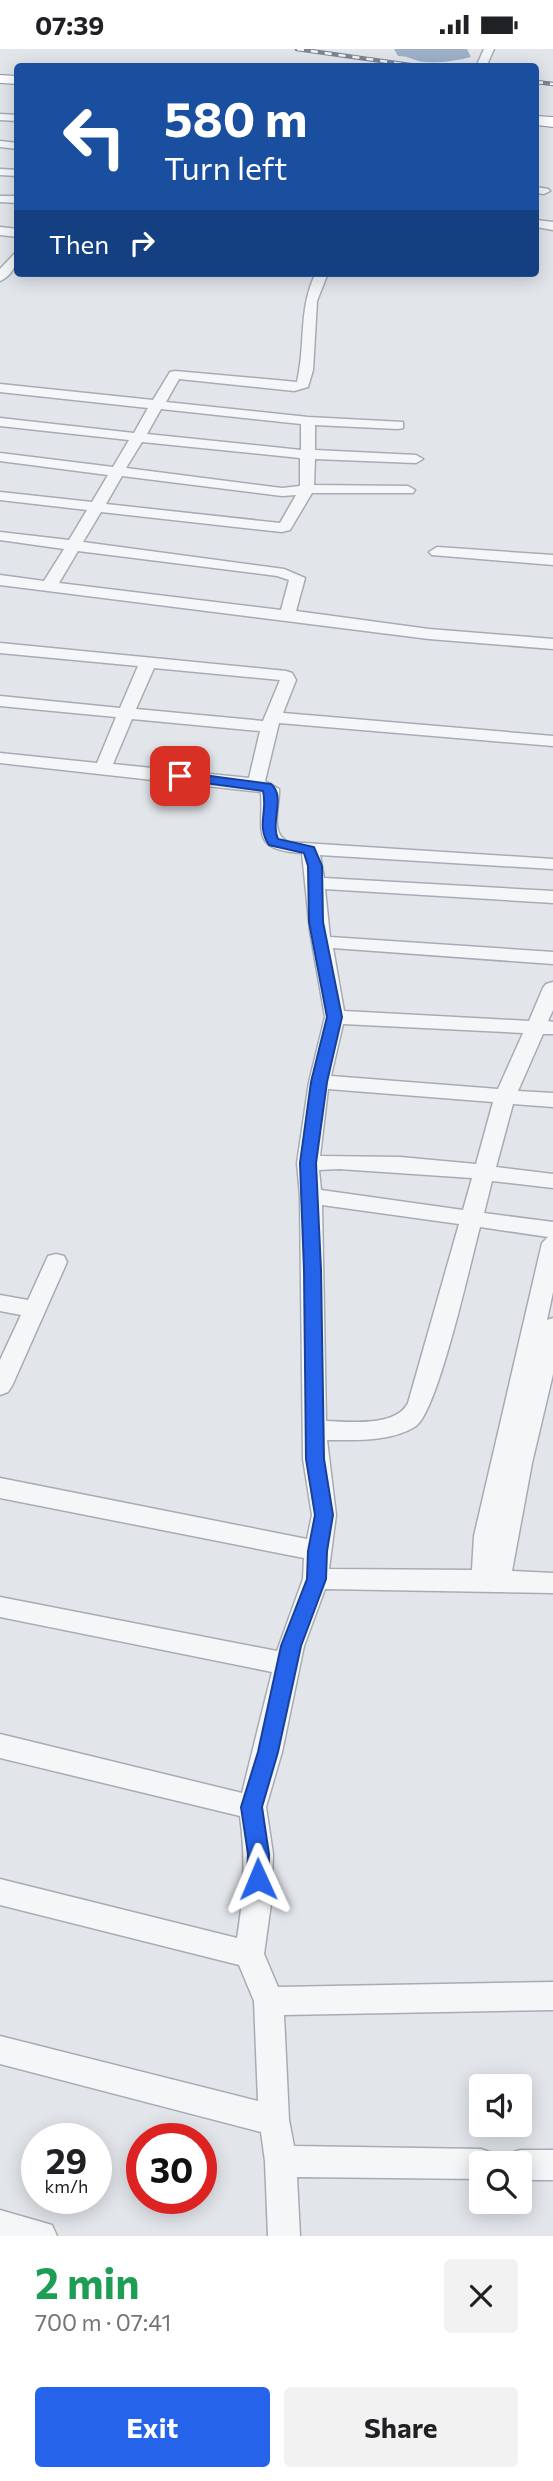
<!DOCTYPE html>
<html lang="en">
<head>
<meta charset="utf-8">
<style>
  :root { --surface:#fff; --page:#f2f2f2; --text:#202124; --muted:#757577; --accent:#2563eb }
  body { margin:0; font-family:Commissioner,sans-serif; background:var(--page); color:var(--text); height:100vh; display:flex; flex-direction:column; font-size:26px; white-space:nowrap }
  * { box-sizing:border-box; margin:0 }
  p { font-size:23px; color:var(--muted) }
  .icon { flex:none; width:38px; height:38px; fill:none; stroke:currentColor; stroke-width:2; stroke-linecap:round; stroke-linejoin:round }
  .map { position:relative; height:2187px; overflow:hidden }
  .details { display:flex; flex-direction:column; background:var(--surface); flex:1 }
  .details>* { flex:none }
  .banner { position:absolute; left:14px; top:14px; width:525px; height:214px; border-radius:7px; box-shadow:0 4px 18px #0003; background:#1a4fa0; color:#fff; overflow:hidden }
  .controls { position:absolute; left:469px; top:2025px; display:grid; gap:14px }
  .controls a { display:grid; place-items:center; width:63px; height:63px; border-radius:7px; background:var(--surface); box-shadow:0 4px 18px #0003; font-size:35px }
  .speed { position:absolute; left:21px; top:2074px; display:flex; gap:14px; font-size:35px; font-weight:700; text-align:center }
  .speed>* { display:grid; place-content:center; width:91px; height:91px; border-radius:50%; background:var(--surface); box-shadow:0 4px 18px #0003; line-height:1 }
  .speed small { font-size:18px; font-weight:400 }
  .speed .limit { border:10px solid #d22; background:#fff; color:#111 }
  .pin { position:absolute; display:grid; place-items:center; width:60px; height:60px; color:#fff; margin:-30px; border-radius:14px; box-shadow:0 4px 10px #0006 }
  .me { position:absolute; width:77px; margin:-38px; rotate:359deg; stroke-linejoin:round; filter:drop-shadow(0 0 5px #0008) }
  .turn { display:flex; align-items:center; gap:24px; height:147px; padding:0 35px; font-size:32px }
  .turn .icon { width:91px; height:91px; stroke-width:2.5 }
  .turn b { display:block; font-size:49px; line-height:60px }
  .then { display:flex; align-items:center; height:66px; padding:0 35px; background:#0003; gap:14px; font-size:26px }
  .round { display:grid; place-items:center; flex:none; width:74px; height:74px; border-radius:7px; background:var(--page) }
  .head { display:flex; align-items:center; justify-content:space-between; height:119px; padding:0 35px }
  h1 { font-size:42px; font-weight:700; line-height:52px; color:#1e9e55 }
  .cta { display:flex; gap:14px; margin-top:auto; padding:14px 35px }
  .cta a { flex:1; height:80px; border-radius:7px; background:var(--accent); color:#fff; font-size:28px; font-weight:700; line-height:80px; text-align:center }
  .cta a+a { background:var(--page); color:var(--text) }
  .status { display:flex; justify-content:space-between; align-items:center; height:49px; padding:0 35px; background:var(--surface); direction:ltr }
  .status svg { height:19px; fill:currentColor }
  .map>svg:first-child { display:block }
</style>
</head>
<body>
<div class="status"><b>07:39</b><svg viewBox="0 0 49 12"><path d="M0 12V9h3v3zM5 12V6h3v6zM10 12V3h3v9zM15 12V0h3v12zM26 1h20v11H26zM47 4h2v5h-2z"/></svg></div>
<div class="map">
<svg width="553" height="2187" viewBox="0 0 553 2187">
  <rect width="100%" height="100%" fill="#e2e5ea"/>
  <!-- water -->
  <path fill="#9eb1c9" d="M 394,0 L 467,0 L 471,8 C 456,12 441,14 425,13 C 414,12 410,7 398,7 Z"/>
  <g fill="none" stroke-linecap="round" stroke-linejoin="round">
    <!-- minor casing -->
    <g stroke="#a7acb4" stroke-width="3">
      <path id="minor" d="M 484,0 L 494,0 L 486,18 L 476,18 Z
        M 0,65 L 18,66 L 18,72 L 0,71 Z
        M 0,92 L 18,94 L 18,100 L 0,98 Z
        M 0,120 L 18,121 L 18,127 L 0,126 Z
        M 536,138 L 548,140 L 550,142 L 544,145 L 536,144 Z
        M 0,147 L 18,147 L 18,154 L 0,153 Z
        M 536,171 L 553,173 L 553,181 L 536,178 Z
        M 0,178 L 18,180 L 18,188 L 0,186 Z
        M 18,201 C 18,214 12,227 0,232 L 0,220 Z
        M 316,224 L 328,224 L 317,252 L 313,321 L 308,338 L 294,342 L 179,330 L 166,353 L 308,368 L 403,373 L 403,379 L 398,380 L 315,376 L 315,401 L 416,406 L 423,410 L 416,414 L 315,410 L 314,436 L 408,437 L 415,441 L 413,444 L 312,444 L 290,481 L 282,483 L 101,463 L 83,493 L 284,520 L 305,529 L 296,562 L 429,580 L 553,590 L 553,600 L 429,590 L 0,536 L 0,526 L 44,532 L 64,500 L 0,491 L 0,483 L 69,491 L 87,461 L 0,451 L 0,443 L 92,453 L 108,426 L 0,412 L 0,404 L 113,418 L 129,391 L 0,377 L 0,369 L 134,384 L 148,359 L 0,343 L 0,335 L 153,351 L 170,323 L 175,322 L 297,333 C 306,295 298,259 316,224 ZM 161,360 L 301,375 L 301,401 L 147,385 ZM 142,393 L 300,409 L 300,437 L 282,439 L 126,419 ZM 122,427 L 282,447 L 296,446 L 280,474 L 106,455 ZM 78,502 L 277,527 L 289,531 L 281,561 L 59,534 Z
        M 437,498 L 553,506 L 553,516 L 432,506 L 429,503 Z
        M 0,594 L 286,622 L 292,624 L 296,631 L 283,664 L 553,687 L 553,697 L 279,674 L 265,732 L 279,740 C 280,757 269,784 288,793 L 553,810 L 553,820 L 320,806 L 324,829 L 553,842 L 553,854 L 325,840 L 330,888 L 553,903 L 553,915 L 333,899 L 344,962 L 529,972 L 543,939 L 546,935 L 553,933 L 553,961 L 548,972 L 553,973 L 553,985 L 543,985 L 518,1042 L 553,1044 L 553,1058 L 513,1055 L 496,1118 L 553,1125 L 553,1139 L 492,1132 L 484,1164 L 553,1173 L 553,1243 L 547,1271 L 553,1269 L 553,1325 L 532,1414 L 512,1522 L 553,1524 L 553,1544 L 325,1540 L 304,1597 L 282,1703 L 266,1758 L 273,1805 L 271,1855 L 264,1905 L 278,1938 L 553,1933 L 553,1961 L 284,1966 L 289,2071 L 294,2097 L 481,2100 L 492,2104 L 496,2114 L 481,2114 L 481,2130 L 297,2128 L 300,2187 L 268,2187 L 265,2112 L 261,2083 L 0,2015 L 0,1987 L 258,2052 L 254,1952 L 239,1916 L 0,1856 L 0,1830 L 237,1889 C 244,1847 246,1809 240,1767 L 0,1709 L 0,1685 L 242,1744 L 272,1623 L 0,1568 L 0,1548 L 277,1602 L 303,1530 L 304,1509 L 0,1449 L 0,1429 L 307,1490 L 312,1466 L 303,1410 L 300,1147 L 297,1114 L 309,1033 L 325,968 L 310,882 L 302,804 C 249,801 264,782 261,743 L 0,714 L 0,704 L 97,714 L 116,668 L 0,657 L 0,647 L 120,659 L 138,617 L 0,604 ZM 154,619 L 280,631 L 263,672 L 136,660 ZM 132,670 L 260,682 L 249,729 L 113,715 ZM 343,975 L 523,984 L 498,1040 L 331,1027 ZM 328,1040 L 493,1053 L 476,1115 L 400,1108 L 320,1107 ZM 339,1120 L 472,1129 L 463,1161 L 321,1141 L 319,1121 ZM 322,1156 L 459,1175 L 408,1354 C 396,1378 350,1373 326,1372 ZM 480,1178 L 548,1188 L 542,1194 L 474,1487 L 472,1521 L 329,1520 L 336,1466 L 327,1391 C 355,1391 392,1393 416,1377 C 438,1362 471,1211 480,1178 Z
        M 56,1205 L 64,1207 L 67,1213 L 12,1337 L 8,1343 L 0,1346 L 0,1311 L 21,1266 L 0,1262 L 0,1246 L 28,1251 L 48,1207 Z
        M 520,2101 L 553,2101 L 553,2131 L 520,2131 L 520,2114 L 505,2114 L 509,2105 Z
        M 0,2161 L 52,2176 L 57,2187 L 0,2187 Z"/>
    </g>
    <!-- highway casing -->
    <g stroke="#8a92a1" stroke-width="2">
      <path id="highway" d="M 0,26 L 18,27 L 18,35 L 0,34 Z
        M 536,67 L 553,68 L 553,78 L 536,76 Z"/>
    </g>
    <!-- minor -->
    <use href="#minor" fill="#f5f6f8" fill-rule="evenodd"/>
    <!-- highway -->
    <use href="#highway" fill="#fff" fill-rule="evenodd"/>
    <!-- rail casing -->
    <g stroke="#7c8493" stroke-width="4.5">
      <path id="rail" d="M 297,0 L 424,18
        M 536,33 L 553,35"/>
    </g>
    <!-- rail -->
    <use href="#rail" stroke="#f2f4f7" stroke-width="2.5" stroke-dasharray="7" stroke-linecap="butt"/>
  </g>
  <!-- route -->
  <path fill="#2563eb" stroke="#184099" stroke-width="2" d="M 180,723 L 271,735 C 286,747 270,773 278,790 L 314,798 L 322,817 L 323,873 L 342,968 L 327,1033 L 316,1114 L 321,1221 L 324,1410 L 333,1466 L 327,1502 L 326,1530 L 301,1597 L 278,1703 L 262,1758 L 269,1805 L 269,1830 L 265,1837 L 258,1840 L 250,1837 L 247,1830 L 248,1805 L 241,1758 L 258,1703 L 281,1597 L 307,1530 L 308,1502 L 315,1466 L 306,1410 L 304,1221 L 300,1114 L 311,1033 L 327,968 L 309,873 L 308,817 L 304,804 L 269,796 C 256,777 268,762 263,742 L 175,730 L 173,727 Z"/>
</svg>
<div class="controls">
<a><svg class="icon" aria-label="sound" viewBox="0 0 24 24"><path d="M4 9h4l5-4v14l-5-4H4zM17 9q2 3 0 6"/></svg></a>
<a><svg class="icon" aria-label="search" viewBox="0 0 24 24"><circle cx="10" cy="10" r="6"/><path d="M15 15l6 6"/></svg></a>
</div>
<div class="speed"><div>29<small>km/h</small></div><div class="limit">30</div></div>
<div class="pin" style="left:180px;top:727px;background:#d93025"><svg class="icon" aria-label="arrive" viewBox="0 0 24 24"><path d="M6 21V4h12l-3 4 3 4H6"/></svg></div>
<svg class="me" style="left:258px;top:1830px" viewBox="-20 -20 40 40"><path d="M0-17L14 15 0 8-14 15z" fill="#2563eb" stroke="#fff" stroke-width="4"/></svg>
<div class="banner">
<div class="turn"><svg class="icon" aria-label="left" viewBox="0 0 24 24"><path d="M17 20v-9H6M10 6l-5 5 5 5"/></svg><div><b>580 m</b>Turn left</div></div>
<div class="then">Then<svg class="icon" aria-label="right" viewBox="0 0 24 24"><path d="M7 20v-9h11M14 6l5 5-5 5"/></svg></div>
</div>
</div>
<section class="details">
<div class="head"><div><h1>2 min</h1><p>700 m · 07:41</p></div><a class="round"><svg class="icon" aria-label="close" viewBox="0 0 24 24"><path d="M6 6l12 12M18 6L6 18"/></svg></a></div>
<div class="cta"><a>Exit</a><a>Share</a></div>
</section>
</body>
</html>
